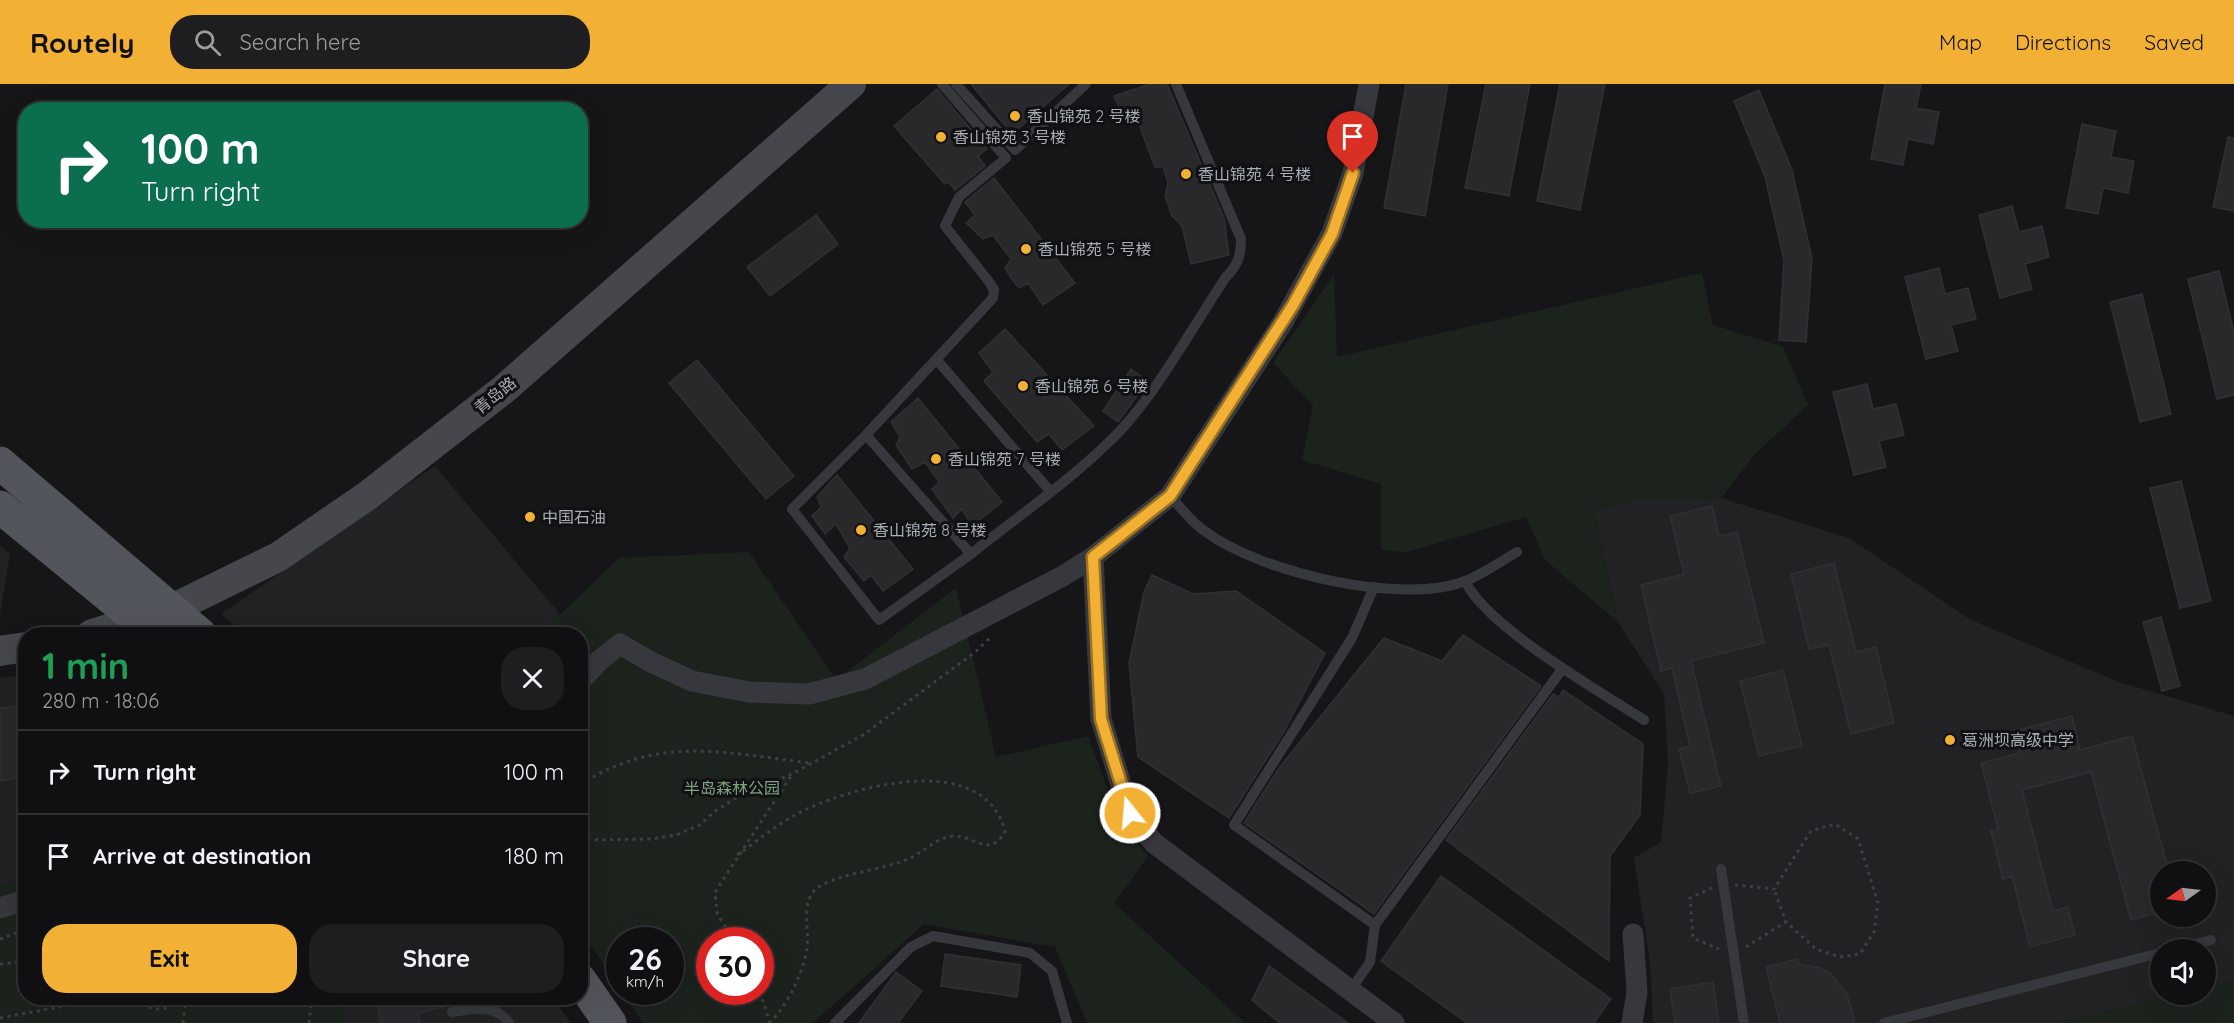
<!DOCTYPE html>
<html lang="en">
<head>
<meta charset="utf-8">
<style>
  :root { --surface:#101012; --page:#1e1e20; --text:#f1f3f6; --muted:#9c9d9f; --line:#303032; --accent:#f2b134 }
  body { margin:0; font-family:Quicksand,"Noto Sans SC",sans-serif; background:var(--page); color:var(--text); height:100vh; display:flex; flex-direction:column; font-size:22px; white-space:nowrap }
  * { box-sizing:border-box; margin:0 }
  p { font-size:20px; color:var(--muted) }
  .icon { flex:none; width:33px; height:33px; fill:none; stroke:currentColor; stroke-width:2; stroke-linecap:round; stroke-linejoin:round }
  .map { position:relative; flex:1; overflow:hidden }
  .details { position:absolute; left:18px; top:543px; width:570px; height:378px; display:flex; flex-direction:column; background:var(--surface); border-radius:24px; box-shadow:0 6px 24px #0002,0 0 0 2px var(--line) }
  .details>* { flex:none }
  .banner { position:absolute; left:18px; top:18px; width:570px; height:126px; border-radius:24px; box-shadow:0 6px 24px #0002,0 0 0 2px var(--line); background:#0b6e4f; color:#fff; overflow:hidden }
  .needle { width:39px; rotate:256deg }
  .controls { position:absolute; left:2150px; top:777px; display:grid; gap:12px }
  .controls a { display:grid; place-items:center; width:66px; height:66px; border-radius:50%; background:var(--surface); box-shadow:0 6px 24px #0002,0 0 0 2px var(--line); font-size:30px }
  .speed { position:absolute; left:606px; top:843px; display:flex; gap:12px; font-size:30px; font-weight:700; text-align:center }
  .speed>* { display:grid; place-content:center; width:78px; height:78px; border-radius:50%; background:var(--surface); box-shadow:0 6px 24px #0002,0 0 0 2px var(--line); line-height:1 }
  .speed small { font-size:15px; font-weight:400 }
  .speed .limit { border:9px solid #d22; background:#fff; color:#111 }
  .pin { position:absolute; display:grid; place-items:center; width:51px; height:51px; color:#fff; margin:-62px -26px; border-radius:50% 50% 50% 0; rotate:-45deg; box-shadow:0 0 6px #0007 }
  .pin .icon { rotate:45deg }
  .me { position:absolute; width:66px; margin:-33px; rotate:343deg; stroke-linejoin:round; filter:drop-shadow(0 0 4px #0008) }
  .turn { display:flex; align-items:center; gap:21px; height:126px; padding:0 24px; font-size:27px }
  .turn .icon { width:78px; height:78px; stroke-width:2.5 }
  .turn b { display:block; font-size:42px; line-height:51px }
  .round { display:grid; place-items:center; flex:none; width:63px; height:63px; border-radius:24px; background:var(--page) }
  .summary { display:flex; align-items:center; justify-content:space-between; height:102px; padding:0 24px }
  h1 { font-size:36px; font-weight:700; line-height:45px; color:#1e9e55 }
  .cta { display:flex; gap:12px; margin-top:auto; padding:12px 24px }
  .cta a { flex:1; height:69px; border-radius:24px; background:var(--accent); color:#111; font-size:24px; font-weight:700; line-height:69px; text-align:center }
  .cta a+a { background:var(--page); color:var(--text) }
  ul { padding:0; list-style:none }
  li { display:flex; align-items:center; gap:18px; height:84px; padding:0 24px; border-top:2px solid var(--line) }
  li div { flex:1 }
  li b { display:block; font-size:22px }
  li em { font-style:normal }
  header { display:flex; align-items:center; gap:36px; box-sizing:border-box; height:84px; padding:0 30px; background:var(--accent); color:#111 }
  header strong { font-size:28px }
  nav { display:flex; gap:33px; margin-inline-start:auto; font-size:21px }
  .search { width:420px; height:54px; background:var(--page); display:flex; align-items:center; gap:15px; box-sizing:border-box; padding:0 21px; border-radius:24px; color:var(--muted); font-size:22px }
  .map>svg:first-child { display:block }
</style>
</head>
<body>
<header>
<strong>Routely</strong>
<div class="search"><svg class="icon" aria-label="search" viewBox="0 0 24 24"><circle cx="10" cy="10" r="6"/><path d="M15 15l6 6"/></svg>Search here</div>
<nav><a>Map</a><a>Directions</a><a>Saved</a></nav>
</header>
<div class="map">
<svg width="2234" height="939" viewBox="0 0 2234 939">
  <rect width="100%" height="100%" fill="#161618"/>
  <!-- built -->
  <path fill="#222225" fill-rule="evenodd" d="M 435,382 L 560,530 L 540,550 L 244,550 L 221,530 Z
    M 1721,414 L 1849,454 L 1971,536 L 2119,598 L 2234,632 L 2234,939 L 1653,939 L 1650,879 L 1634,774 L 1661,758 L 1668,679 L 1664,610 L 1618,538 L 1594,427 L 1638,415 ZM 2160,788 L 2205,788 L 2205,832 L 2160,832 ZM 2160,866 L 2205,866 L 2205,910 L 2160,910 Z
    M 0,461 L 10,470 L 0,531 Z
    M 25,591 L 25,793 L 0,803 L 0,594 Z
    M 338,914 L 553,914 L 571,939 L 344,939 Z"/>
  <!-- green -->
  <path fill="#1c231d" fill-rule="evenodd" d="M 1702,189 L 1713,241 L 1783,263 L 1808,321 L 1754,371 L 1721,414 L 1638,415 L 1594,427 L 1618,538 L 1545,476 L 1526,433 L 1407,468 L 1381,466 L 1381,400 L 1302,376 L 1313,321 L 1273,279 L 1334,191 L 1337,273 Z
    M 749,468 L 836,596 L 956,504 L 996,673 L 1088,652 L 1121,741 L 1148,772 L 1114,819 L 1245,939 L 1087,939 L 1055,863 L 924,840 L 813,939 L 643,939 L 622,908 L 670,908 L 670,856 L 620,856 L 619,904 L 587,856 L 581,858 L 580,550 L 540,550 L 619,474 ZM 710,856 L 760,856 L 760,908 L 710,908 Z
    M 25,793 L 26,914 L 338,914 L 344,939 L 0,939 L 0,803 Z
    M 2234,894 L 2234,939 L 2058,939 L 2169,911 L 2205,910 L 2205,901 Z"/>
  <!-- building -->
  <path fill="#29292c" stroke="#303034" stroke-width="1.5" d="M 971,0 L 1069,0 L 1012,50 Z
    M 1150,0 L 1167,0 L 1224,134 L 1229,171 L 1191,180 L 1182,142 L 1172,132 L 1165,112 L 1168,98 L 1163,83 L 1155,83 L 1138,38 L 1123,32 L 1114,12 Z
    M 1406,0 L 1448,0 L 1425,132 L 1384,124 Z
    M 1486,0 L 1530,0 L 1509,112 L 1465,104 Z
    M 1560,0 L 1605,0 L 1580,126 L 1537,117 Z
    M 1885,0 L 1921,0 L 1916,24 L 1939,28 L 1933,60 L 1908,55 L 1903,81 L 1871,75 Z
    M 937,5 L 987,65 L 978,72 L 985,82 L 955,106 L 948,98 L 945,100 L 894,42 Z
    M 1759,6 L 1792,86 L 1812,174 L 1806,258 L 1779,256 L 1784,176 L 1765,93 L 1734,17 Z
    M 2082,40 L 2116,47 L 2111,73 L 2134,77 L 2128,109 L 2103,104 L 2098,130 L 2066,124 Z
    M 2228,53 L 2234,54 L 2234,127 L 2213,123 Z
    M 994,94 L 1075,199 L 1043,221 L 1028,199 L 1019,204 L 1011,194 L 1005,184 L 1011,175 L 993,151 L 983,155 L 966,139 L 975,131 L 965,118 Z
    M 2012,122 L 2019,148 L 2042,142 L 2049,173 L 2025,180 L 2032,205 L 2000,214 L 1979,131 Z
    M 816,131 L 838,160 L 770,212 L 747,183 Z
    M 1939,184 L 1945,210 L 1968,204 L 1976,235 L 1951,241 L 1958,267 L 1926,275 L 1905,193 Z
    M 2219,187 L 2234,248 L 2234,311 L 2217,315 L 2188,195 Z
    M 2142,210 L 2171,330 L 2140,338 L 2110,218 Z
    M 1005,245 L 1094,342 L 1062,366 L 1049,350 L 1037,358 L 984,297 L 993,288 L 979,269 Z
    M 697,276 L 794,392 L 766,415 L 669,299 Z
    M 1131,285 L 1148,297 L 1118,338 L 1103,327 Z
    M 1867,300 L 1873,325 L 1896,320 L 1904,351 L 1879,357 L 1886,383 L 1854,391 L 1833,308 Z
    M 918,314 L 1002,418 L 972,442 L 962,425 L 953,434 L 932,405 L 939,398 L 925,378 L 912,385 L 896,361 L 900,353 L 891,338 Z
    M 837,391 L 913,485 L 883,507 L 871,491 L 864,497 L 844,473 L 850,464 L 836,440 L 825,450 L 812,432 L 821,423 L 817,413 Z
    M 2181,397 L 2211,517 L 2180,524 L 2150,404 Z
    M 1712,422 L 1719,452 L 1737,448 L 1764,559 L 1691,577 L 1721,702 L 1690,709 L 1679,665 L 1690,662 L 1672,584 L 1661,587 L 1641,501 L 1684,490 L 1670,432 Z
    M 1834,479 L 1856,568 L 1876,563 L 1894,639 L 1851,650 L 1829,561 L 1809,565 L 1791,490 Z
    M 1152,491 L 1193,510 L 1236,507 L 1325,569 L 1285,646 L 1229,734 L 1138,673 L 1129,579 L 1144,508 Z
    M 2161,533 L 2180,602 L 2162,607 L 2143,538 Z
    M 1463,551 L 1541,602 L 1374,830 L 1244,739 L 1279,684 L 1384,554 L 1442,577 Z
    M 1783,586 L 1802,662 L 1759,672 L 1740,597 Z
    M 1563,606 L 1643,660 L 1640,731 L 1610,772 L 1609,877 L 1446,756 L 1553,610 L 1559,613 Z
    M 26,621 L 26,673 L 20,674 L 24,692 L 0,697 L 0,624 Z
    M 2072,632 L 2080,666 L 2132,652 L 2169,788 L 2160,788 L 2160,828 L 2131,836 L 2091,688 L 2022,706 L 2053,827 L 2068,823 L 2075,851 L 2030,863 L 2012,792 L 2003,795 L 1991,747 L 1998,745 L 1981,679 L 2020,669 L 2015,647 Z
    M 1441,792 L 1611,915 L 1594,939 L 1467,939 L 1381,877 Z
    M 945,870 L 1021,881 L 1017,913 L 941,902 Z
    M 1798,875 L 1799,880 L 1820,884 L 1831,890 L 1847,910 L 1855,939 L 1780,939 L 1766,883 Z
    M 1269,882 L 1348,939 L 1280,939 L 1252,916 Z
    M 896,888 L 922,907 L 898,939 L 859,939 Z
    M 1713,898 L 1719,939 L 1675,939 L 1670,905 Z
    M 376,914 L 458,914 L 459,919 L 418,929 L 420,939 L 381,939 Z"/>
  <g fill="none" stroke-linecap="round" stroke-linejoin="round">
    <!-- path -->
    <path stroke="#3d3f44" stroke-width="3" stroke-dasharray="3 4.5" stroke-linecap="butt" d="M 580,701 C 658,650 725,669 811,679
      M 580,756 L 652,755 L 676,751 L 700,741 L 715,727 L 739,712 L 792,690 L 863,651 L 974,569 L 992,552
      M 737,771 C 760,755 782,736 807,725 C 859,701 985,667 1005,748 C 988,775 975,751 953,752 C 936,754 926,766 912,773 C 886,786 844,788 820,802 C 797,816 812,849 806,870 C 799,898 788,918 770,939
      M 1735,801 L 1774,805 L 1811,747 L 1835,740 L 1858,755 L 1878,819 L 1874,848 L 1860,870 L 1840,873 L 1816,865 L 1786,838 L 1774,805
      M 1712,804 L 1690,814 L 1693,854 L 1719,865
      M 0,855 L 26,845
      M 733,856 L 717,829 L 715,808 L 791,692
      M 1746,863 L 1786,838
      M 0,880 L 26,877
      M 760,908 L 770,939
      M 137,914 C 153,931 168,926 185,914
      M 0,934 L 109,914
      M 183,939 L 186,914
      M 309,939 L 312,914"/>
    <!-- lane -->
    <path stroke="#37383d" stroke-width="10" d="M 942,0 L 1006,74 L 959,113 L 945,142 L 990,199 L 994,206 L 993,214 L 866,351 L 971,470 C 1018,432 1070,397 1113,354 C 1154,314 1193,242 1226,193 C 1238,181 1241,171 1241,155 L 1176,0
      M 956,0 L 1015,66 L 1086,0
      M 937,276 L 1050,407
      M 866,351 L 792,425 L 879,536 L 971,470
      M 1170,412 C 1181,424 1192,439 1206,448 C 1260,488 1401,522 1465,497 C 1483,490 1501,477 1517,468
      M 1465,497 C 1487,543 1599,607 1644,636
      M 1374,503 L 1352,554 L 1234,741 L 1375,841
      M 1721,785 L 1744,939
      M 2172,866 L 2211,856
      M 1350,907 L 1370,878 L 1375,841 L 1563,584
      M 452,928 C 474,925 495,919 509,939
      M 835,939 L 911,863 L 933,852 L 1030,869 L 1052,887 L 1067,939
      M 1884,939 L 2160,869"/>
    <!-- street -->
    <path stroke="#37383d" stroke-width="21" d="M 1093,473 L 1101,635 L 1130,730 L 1154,759 L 1394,939
      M 580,597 L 600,576 L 620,560 L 651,578 L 692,597 L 749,608 L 809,610 L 865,595 L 1063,492 L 1093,473 L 1170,412 L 1283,238 L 1332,149 L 1353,89 L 1369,0
      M 0,824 L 26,816
      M 1632,939 L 1637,908 L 1633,850"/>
    <!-- secondary -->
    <path stroke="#45474d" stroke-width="30" d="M 92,550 L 170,526 L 278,473 L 367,412 L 504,305 L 851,0
      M 0,567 L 26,563"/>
    <!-- primary -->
    <path stroke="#53555c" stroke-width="33" d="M 0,379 L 200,550
      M 0,423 L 155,550
      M 580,896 L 610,939"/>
  </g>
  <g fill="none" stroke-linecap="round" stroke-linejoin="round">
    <!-- route casing -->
    <g stroke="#9d7322" stroke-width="15">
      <path id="route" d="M 1130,729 L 1101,635 L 1093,473 L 1170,412 L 1293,221 L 1332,150 L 1353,89"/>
    </g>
    <!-- route -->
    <use href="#route" stroke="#f2b134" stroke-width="10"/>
  </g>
  <!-- markers -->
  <g fill="#f2b134" stroke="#111113" stroke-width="2">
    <circle cx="1015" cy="32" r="6"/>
    <circle cx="941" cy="53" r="6"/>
    <circle cx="1186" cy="90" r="6"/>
    <circle cx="1026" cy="165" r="6"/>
    <circle cx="1023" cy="302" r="6"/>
    <circle cx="936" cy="375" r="6"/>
    <circle cx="530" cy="433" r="6"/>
    <circle cx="861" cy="446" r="6"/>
    <circle cx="1950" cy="656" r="6"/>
  </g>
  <g text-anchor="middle" stroke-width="6" stroke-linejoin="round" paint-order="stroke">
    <!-- poi labels -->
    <g font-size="16" fill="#a8adb8" stroke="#111113" text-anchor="start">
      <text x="1027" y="38">香山锦苑 2 号楼</text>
      <text x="953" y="59">香山锦苑 3 号楼</text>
      <text x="1198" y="96">香山锦苑 4 号楼</text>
      <text x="1038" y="171">香山锦苑 5 号楼</text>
      <text x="1035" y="308">香山锦苑 6 号楼</text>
      <text x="948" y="381">香山锦苑 7 号楼</text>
      <text x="542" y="439">中国石油</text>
      <text x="873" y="452">香山锦苑 8 号楼</text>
      <text x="1962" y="662">葛洲坝高级中学</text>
    </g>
    <!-- street labels -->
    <g font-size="16" fill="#a8adb8" stroke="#111113">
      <text transform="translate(495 311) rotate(-39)" y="6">青岛路</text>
    </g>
    <!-- park labels -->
    <g font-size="16" fill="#7fa381" stroke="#111113">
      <text x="732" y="710">半岛森林公园</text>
    </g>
  </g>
</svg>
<div class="controls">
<a><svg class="needle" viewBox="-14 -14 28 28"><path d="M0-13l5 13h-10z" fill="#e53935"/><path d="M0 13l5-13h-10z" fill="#9c9d9f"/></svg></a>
<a><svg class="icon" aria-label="sound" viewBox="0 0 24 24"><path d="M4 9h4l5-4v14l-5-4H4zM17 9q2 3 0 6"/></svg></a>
</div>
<div class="speed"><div>26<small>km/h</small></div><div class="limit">30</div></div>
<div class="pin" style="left:1353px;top:89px;background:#d93025"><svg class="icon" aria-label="arrive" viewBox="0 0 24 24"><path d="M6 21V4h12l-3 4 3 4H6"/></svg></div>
<svg class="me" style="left:1130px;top:729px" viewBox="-20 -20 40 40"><circle r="17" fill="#f2b134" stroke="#fff" stroke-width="3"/><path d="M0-11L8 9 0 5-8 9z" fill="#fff"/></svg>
<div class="banner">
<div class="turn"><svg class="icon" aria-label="right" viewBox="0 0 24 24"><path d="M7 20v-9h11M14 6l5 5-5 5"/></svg><div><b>100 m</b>Turn right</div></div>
</div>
<section class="details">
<div class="summary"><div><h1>1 min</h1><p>280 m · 18:06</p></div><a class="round"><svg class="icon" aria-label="close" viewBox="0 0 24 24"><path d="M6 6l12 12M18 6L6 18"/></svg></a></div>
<ul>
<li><svg class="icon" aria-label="right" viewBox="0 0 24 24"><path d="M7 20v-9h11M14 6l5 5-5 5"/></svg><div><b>Turn right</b></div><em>100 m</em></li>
<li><svg class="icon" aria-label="arrive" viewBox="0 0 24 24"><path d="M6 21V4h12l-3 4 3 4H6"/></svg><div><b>Arrive at destination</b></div><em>180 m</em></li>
</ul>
<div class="cta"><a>Exit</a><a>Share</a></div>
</section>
</div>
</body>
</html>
